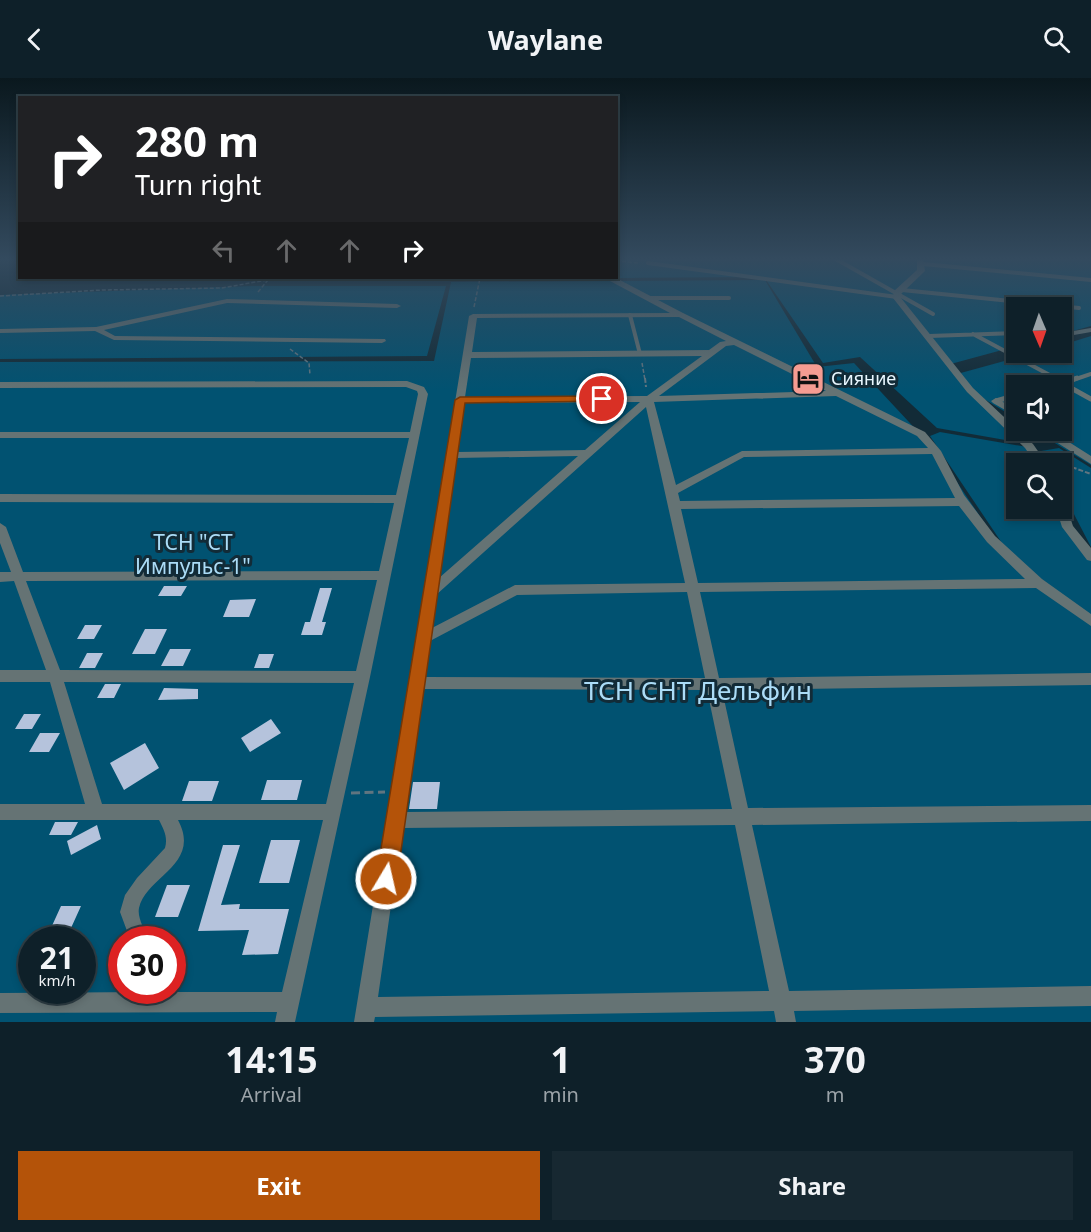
<!DOCTYPE html>
<html lang="en">
<head>
<meta charset="utf-8">
<style>
  :root { --surface:#0e2029; --page:#172831; --text:#f1f3f6; --muted:#9ba3a8; --line:#2e3e46; --accent:#b45309 }
  body { margin:0; font-family:"Noto Sans",sans-serif; background:var(--page); color:var(--text); height:100vh; display:flex; flex-direction:column; font-size:22px; white-space:nowrap }
  * { box-sizing:border-box; margin:0 }
  p { font-size:20px; color:var(--muted) }
  .icon { flex:none; width:33px; height:33px; fill:none; stroke:currentColor; stroke-width:2; stroke-linecap:round; stroke-linejoin:round }
  .map { position:relative; height:944px; overflow:hidden }
  .details { display:flex; flex-direction:column; background:var(--surface); flex:1 }
  .details>* { flex:none }
  .top-card { position:absolute; left:18px; top:18px; width:600px; height:183px; border-radius:0px; box-shadow:0 3px 9px #0003,0 0 0 2px var(--line); background:#202124; color:#fff; overflow:hidden }
  .needle { width:39px; rotate:178deg }
  .tools { position:absolute; left:1006px; top:219px; display:grid; gap:12px }
  .tools a { display:grid; place-items:center; width:66px; height:66px; border-radius:0px; background:var(--surface); box-shadow:0 3px 9px #0003,0 0 0 2px var(--line); font-size:30px }
  .speed { position:absolute; left:18px; top:848px; display:flex; gap:12px; font-size:30px; font-weight:700; text-align:center }
  .speed>* { display:grid; place-content:center; width:78px; height:78px; border-radius:50%; background:var(--surface); box-shadow:0 3px 9px #0003,0 0 0 2px var(--line); line-height:1 }
  .speed small { font-size:15px; font-weight:400 }
  .speed .limit { border:9px solid #d22; background:#fff; color:#111 }
  .pin { position:absolute; display:grid; place-items:center; width:51px; height:51px; color:#fff; margin:-26px; border:3px solid #fff; border-radius:50%; box-shadow:0 2px 6px #0007 }
  .me { position:absolute; width:66px; margin:-33px; rotate:9deg; stroke-linejoin:round; filter:drop-shadow(0 0 4px #0008) }
  .turn { display:flex; align-items:center; gap:21px; height:126px; padding:0 18px; font-size:27px }
  .turn .icon { width:78px; height:78px; stroke-width:2.5 }
  .turn b { display:block; font-size:42px; line-height:51px }
  .lanes { display:flex; align-items:center; height:57px; padding:0 18px; background:#0003; justify-content:center; gap:30px; direction:ltr }
  .lanes .off { opacity:.35 }
  .eta { display:flex; justify-content:space-evenly; align-items:center; height:102px; text-align:center }
  .eta b { font-size:36px; font-weight:700; line-height:42px }
  .action { display:flex; gap:12px; margin-top:auto; padding:12px 18px }
  .action a { flex:1; height:69px; border-radius:0px; background:var(--accent); color:#fff; font-size:24px; font-weight:700; line-height:69px; text-align:center }
  .action a+a { background:var(--page); color:var(--text) }
  header { display:flex; justify-content:space-between; align-items:center; height:78px; padding:0 18px; background:var(--surface); font-size:27px; font-weight:700 }
  .map>svg:first-child { display:block }
</style>
</head>
<body>
<header><svg class="icon" aria-label="back" viewBox="0 0 24 24"><path d="M15 5l-7 7 7 7"/></svg>Waylane<svg class="icon" aria-label="search" viewBox="0 0 24 24"><circle cx="10" cy="10" r="6"/><path d="M15 15l6 6"/></svg></header>
<div class="map">
<svg width="1091" height="944" viewBox="0 0 1091 944">
  <rect width="100%" height="100%" fill="#122b37"/>
  <!-- green -->
  <path fill="#015271" fill-rule="evenodd" d="M 617,180 L 1091,180 L 1091,248 L 1062,256 L 1062,230 L 1017,230 L 1017,268 L 947,287 L 1022,365 L 937,350 L 860,279 L 823,285 L 764,199 L 273,202 L 282,200 L 616,200 Z
    M 765,202 L 817,289 L 854,285 L 936,373 L 1006,477 L 1091,545 L 1091,944 L 0,944 L 0,284 L 434,283 L 451,204 ZM 32,861 L 82,861 L 82,912 L 32,912 ZM 122,861 L 172,861 L 172,912 L 122,912 Z
    M 252,208 L 446,208 L 427,278 L 0,281 L 0,217 Z
    M 1091,258 L 1091,387 L 1035,353 L 1062,352 L 1062,308 L 1017,308 L 1017,341 L 984,321 L 957,296 L 1033,275 L 1062,274 L 1062,267 Z
    M 940,354 L 1027,369 L 1040,385 L 1017,386 L 1017,430 L 1062,431 L 1087,480 L 1091,483 L 1091,539 L 1010,477 L 930,358 Z
    M 1059,370 L 1091,390 L 1091,469 L 1062,413 L 1062,386 L 1048,385 L 1041,373 Z"/>
  <!-- building -->
  <path fill="#b5c3dc" d="M 164,508 L 187,508 L 181,518 L 158,518 Z
    M 320,510 L 332,510 L 322,544 L 326,544 L 322,557 L 301,557 L 305,544 L 310,544 Z
    M 256,521 L 249,539 L 223,539 L 230,522 Z
    M 85,547 L 102,547 L 94,561 L 77,561 Z
    M 145,551 L 167,551 L 155,576 L 132,576 Z
    M 170,571 L 191,571 L 183,588 L 161,588 Z
    M 87,575 L 103,575 L 95,590 L 79,590 Z
    M 259,576 L 274,576 L 269,590 L 254,590 Z
    M 105,606 L 121,606 L 114,620 L 97,620 Z
    M 164,610 L 198,611 L 198,621 L 158,622 Z
    M 24,636 L 41,636 L 32,651 L 15,651 Z
    M 271,641 L 281,655 L 250,674 L 241,660 Z
    M 40,655 L 60,655 L 49,674 L 29,674 Z
    M 145,665 L 159,690 L 124,712 L 110,685 Z
    M 267,702 L 302,702 L 297,722 L 261,722 Z
    M 189,703 L 219,703 L 212,723 L 182,723 Z
    M 413,704 L 440,704 L 437,731 L 409,731 Z
    M 55,744 L 78,744 L 71,757 L 49,757 Z
    M 97,747 L 101,761 L 71,777 L 67,763 Z
    M 271,762 L 300,762 L 289,805 L 259,805 Z
    M 223,767 L 240,767 L 221,827 L 240,826 L 239,831 L 289,831 L 278,876 L 242,877 L 249,852 L 198,853 Z
    M 167,807 L 190,807 L 178,839 L 155,839 Z
    M 61,828 L 81,828 L 66,861 L 46,861 Z"/>
  <g fill="none" stroke-linecap="round" stroke-linejoin="round">
    <!-- path-far2 -->
    <path stroke="#607580" stroke-width="1.5" stroke-dasharray="4 2" stroke-linecap="butt" d="M 616,183 L 639,185
      M 479,201 L 604,201
      M 258,214 L 268,202
      M 0,218 L 102,212 L 222,210 L 278,200
      M 474,229 L 480,200
      M 290,271 L 309,285 L 310,297
      M 642,285 L 645,302"/>
    <!-- path-far1 -->
    <path stroke="#607580" stroke-width="2" stroke-dasharray="5 2" stroke-linecap="butt" d="M 645,300 L 646,309
      M 1052,382 L 1091,396"/>
    <!-- path -->
    <path stroke="#607580" stroke-width="3" stroke-dasharray="9 4.5" stroke-linecap="butt" d="M 351,715 L 385,714"/>
    <!-- lane-far1 -->
    <path stroke="#657374" stroke-width="4" d="M 834,180 L 933,236
      M 648,185 L 897,219
      M 923,186 L 1091,202
      M 902,212 L 1079,230
      M 649,220 L 729,220
      M 630,237 L 640,276
      M 973,256 L 1059,302
      M 1062,257 L 1091,252
      M 929,258 L 1017,255
      M 1073,302 L 1091,296"/>
    <!-- lane -->
    <path stroke="#657374" stroke-width="5" d="M 1056,300 L 1059,302
      M 1062,305 L 1091,321
      M 1054,308 L 1077,300
      M 996,323 L 1017,317"/>
    <!-- street -->
    <path fill="#657374" fill-rule="evenodd" d="M 917,180 L 923,180 L 925,193 L 901,216 L 901,220 L 973,310 L 1033,366 L 1047,386 L 1036,386 L 1025,370 L 967,314 L 893,220 L 894,213 L 917,192 Z
      M 610,200 L 616,200 L 683,235 L 925,354 L 941,373 L 964,417 L 995,458 L 1042,501 L 1091,536 L 1091,548 L 1036,510 L 700,514 L 719,600 L 1091,595 L 1091,607 L 722,612 L 748,730 L 1091,727 L 1091,743 L 752,747 L 789,913 L 1091,908 L 1091,928 L 794,933 L 796,944 L 776,944 L 774,933 L 375,939 L 374,944 L 354,944 L 469,238 L 473,236 L 670,235 L 610,203 ZM 679,239 L 726,263 L 720,264 L 709,272 L 472,274 L 477,240 ZM 734,267 L 826,313 L 659,318 L 726,268 ZM 702,278 L 647,318 L 465,319 L 471,280 ZM 836,318 L 917,358 L 928,370 L 742,373 L 676,407 L 654,324 ZM 640,324 L 585,372 L 457,374 L 464,325 ZM 646,329 L 685,505 L 515,507 L 432,550 L 436,517 ZM 932,376 L 955,420 L 680,423 L 678,415 L 744,379 ZM 578,378 L 439,500 L 456,380 ZM 959,428 L 987,464 L 1025,501 L 698,505 L 681,431 ZM 687,514 L 705,600 L 424,599 L 430,563 L 517,517 ZM 423,611 L 707,612 L 732,731 L 405,734 ZM 735,747 L 769,913 L 378,919 L 402,750 Z
      M 227,221 L 397,226 L 401,228 L 397,230 L 227,225 L 104,252 L 115,258 L 385,261 L 386,263 L 382,265 L 114,262 L 95,253 L 0,255 L 0,251 L 96,249 Z
      M 407,303 L 424,309 L 428,316 L 370,599 L 295,944 L 275,944 L 277,934 L 0,935 L 0,915 L 147,914 L 146,912 L 166,912 L 167,914 L 282,914 L 323,742 L 178,742 C 202,787 146,798 139,830 C 137,840 145,852 148,861 L 130,861 L 120,834 L 125,817 L 137,800 L 165,770 C 168,759 164,752 159,742 L 0,742 L 0,726 L 85,726 L 50,604 L 0,604 L 0,592 L 46,592 L 14,503 L 0,504 L 0,494 L 11,494 L 0,465 L 0,445 L 6,449 L 23,494 L 379,493 L 394,425 L 0,424 L 0,416 L 396,417 L 409,360 L 0,360 L 0,354 L 410,354 L 418,316 L 417,313 L 406,309 L 0,310 L 0,304 ZM 377,502 L 356,593 L 60,592 L 26,503 ZM 64,604 L 354,605 L 326,726 L 102,726 Z
      M 996,320 L 1017,332 L 1017,339 L 993,325 L 991,323 Z
      M 1037,352 L 1050,352 L 1091,378 L 1091,386 Z
      M 1062,427 L 1067,430 L 1073,448 L 1091,470 L 1091,483 L 1087,482 L 1062,449 L 1056,430 L 1062,430 Z"/>
  </g>
  <!-- sky -->
  <linearGradient id="sky" x2="0" y2="1"><stop stop-color="#0a181e"/><stop offset="0.58" stop-color="#334a5e"/><stop offset="1" stop-color="#334a5e" stop-opacity="0"/></linearGradient>
  <rect width="1091" height="312" fill="url(#sky)"/>
  <!-- route -->
  <path fill="#b45309" stroke="#753606" stroke-width="1.5" d="M 602,318 L 607,321 L 605,323 L 465,325 L 397,801 L 394,808 L 386,811 L 379,808 L 376,801 L 455,322 L 460,319 Z"/>
  <!-- icons -->
  <defs>
    <g id="hotel-square" transform="scale(1.725)"><rect x="-9" y="-9" width="18" height="18" rx="4" fill="#f59c92" stroke="#122b37"/><path d="M-6-4.5h1.5V1H6V5H4.5V3h-9V5H-6ZM-4 0a1.8 1.8 0 1 1 3.6 0ZM.5 0V-2.5h3Q6-2.5 6 0Z" fill="#111"/></g>
  </defs>
  <g fill-rule="evenodd">
    <use href="#hotel-square" x="808" y="301"/>
  </g>
  <g text-anchor="middle" stroke-width="6" stroke-linejoin="round" paint-order="stroke">
    <!-- far-poi labels -->
    <g font-size="18" fill="#e8f7ff" stroke="#122b37" text-anchor="start">
      <text x="831" y="307">Сияние</text>
    </g>
    <!-- park labels -->
    <g font-size="21" fill="#abdcf7" stroke="#122b37">
      <text x="193" y="472">ТСН "СТ<tspan x="193" dy="24">Импульс-1"</tspan></text>
    </g>
    <!-- near-park labels -->
    <g font-size="26" fill="#abdcf7" stroke="#122b37">
      <text x="698" y="622">ТСН СНТ Дельфин</text>
    </g>
  </g>
</svg>
<div class="tools">
<a><svg class="needle" viewBox="-14 -14 28 28"><path d="M0-13l5 13h-10z" fill="#e53935"/><path d="M0 13l5-13h-10z" fill="#9ba3a8"/></svg></a>
<a><svg class="icon" aria-label="sound" viewBox="0 0 24 24"><path d="M4 9h4l5-4v14l-5-4H4zM17 9q2 3 0 6"/></svg></a>
<a><svg class="icon" aria-label="search" viewBox="0 0 24 24"><circle cx="10" cy="10" r="6"/><path d="M15 15l6 6"/></svg></a>
</div>
<div class="speed"><div>21<small>km/h</small></div><div class="limit">30</div></div>
<div class="pin" style="left:602px;top:321px;background:#d93025"><svg class="icon" aria-label="arrive" viewBox="0 0 24 24"><path d="M6 21V4h12l-3 4 3 4H6"/></svg></div>
<svg class="me" style="left:386px;top:801px" viewBox="-20 -20 40 40"><circle r="17" fill="#b45309" stroke="#fff" stroke-width="3"/><path d="M0-11L8 9 0 5-8 9z" fill="#fff"/></svg>
<div class="top-card">
<div class="turn"><svg class="icon" aria-label="right" viewBox="0 0 24 24"><path d="M7 20v-9h11M14 6l5 5-5 5"/></svg><div><b>280 m</b>Turn right</div></div>
<div class="lanes"><svg class="icon off" aria-label="left" viewBox="0 0 24 24"><path d="M17 20v-9H6M10 6l-5 5 5 5"/></svg><svg class="icon off" aria-label="ahead" viewBox="0 0 24 24"><path d="M12 20V5M6 11l6-6 6 6"/></svg><svg class="icon off" aria-label="ahead" viewBox="0 0 24 24"><path d="M12 20V5M6 11l6-6 6 6"/></svg><svg class="icon" aria-label="right" viewBox="0 0 24 24"><path d="M7 20v-9h11M14 6l5 5-5 5"/></svg></div>
</div>
</div>
<section class="details">
<div class="eta">
<div><b>14:15</b><p>Arrival</p></div>
<div><b>1</b><p>min</p></div>
<div><b>370</b><p>m</p></div>
</div>
<div class="action"><a>Exit</a><a>Share</a></div>
</section>
</body>
</html>
